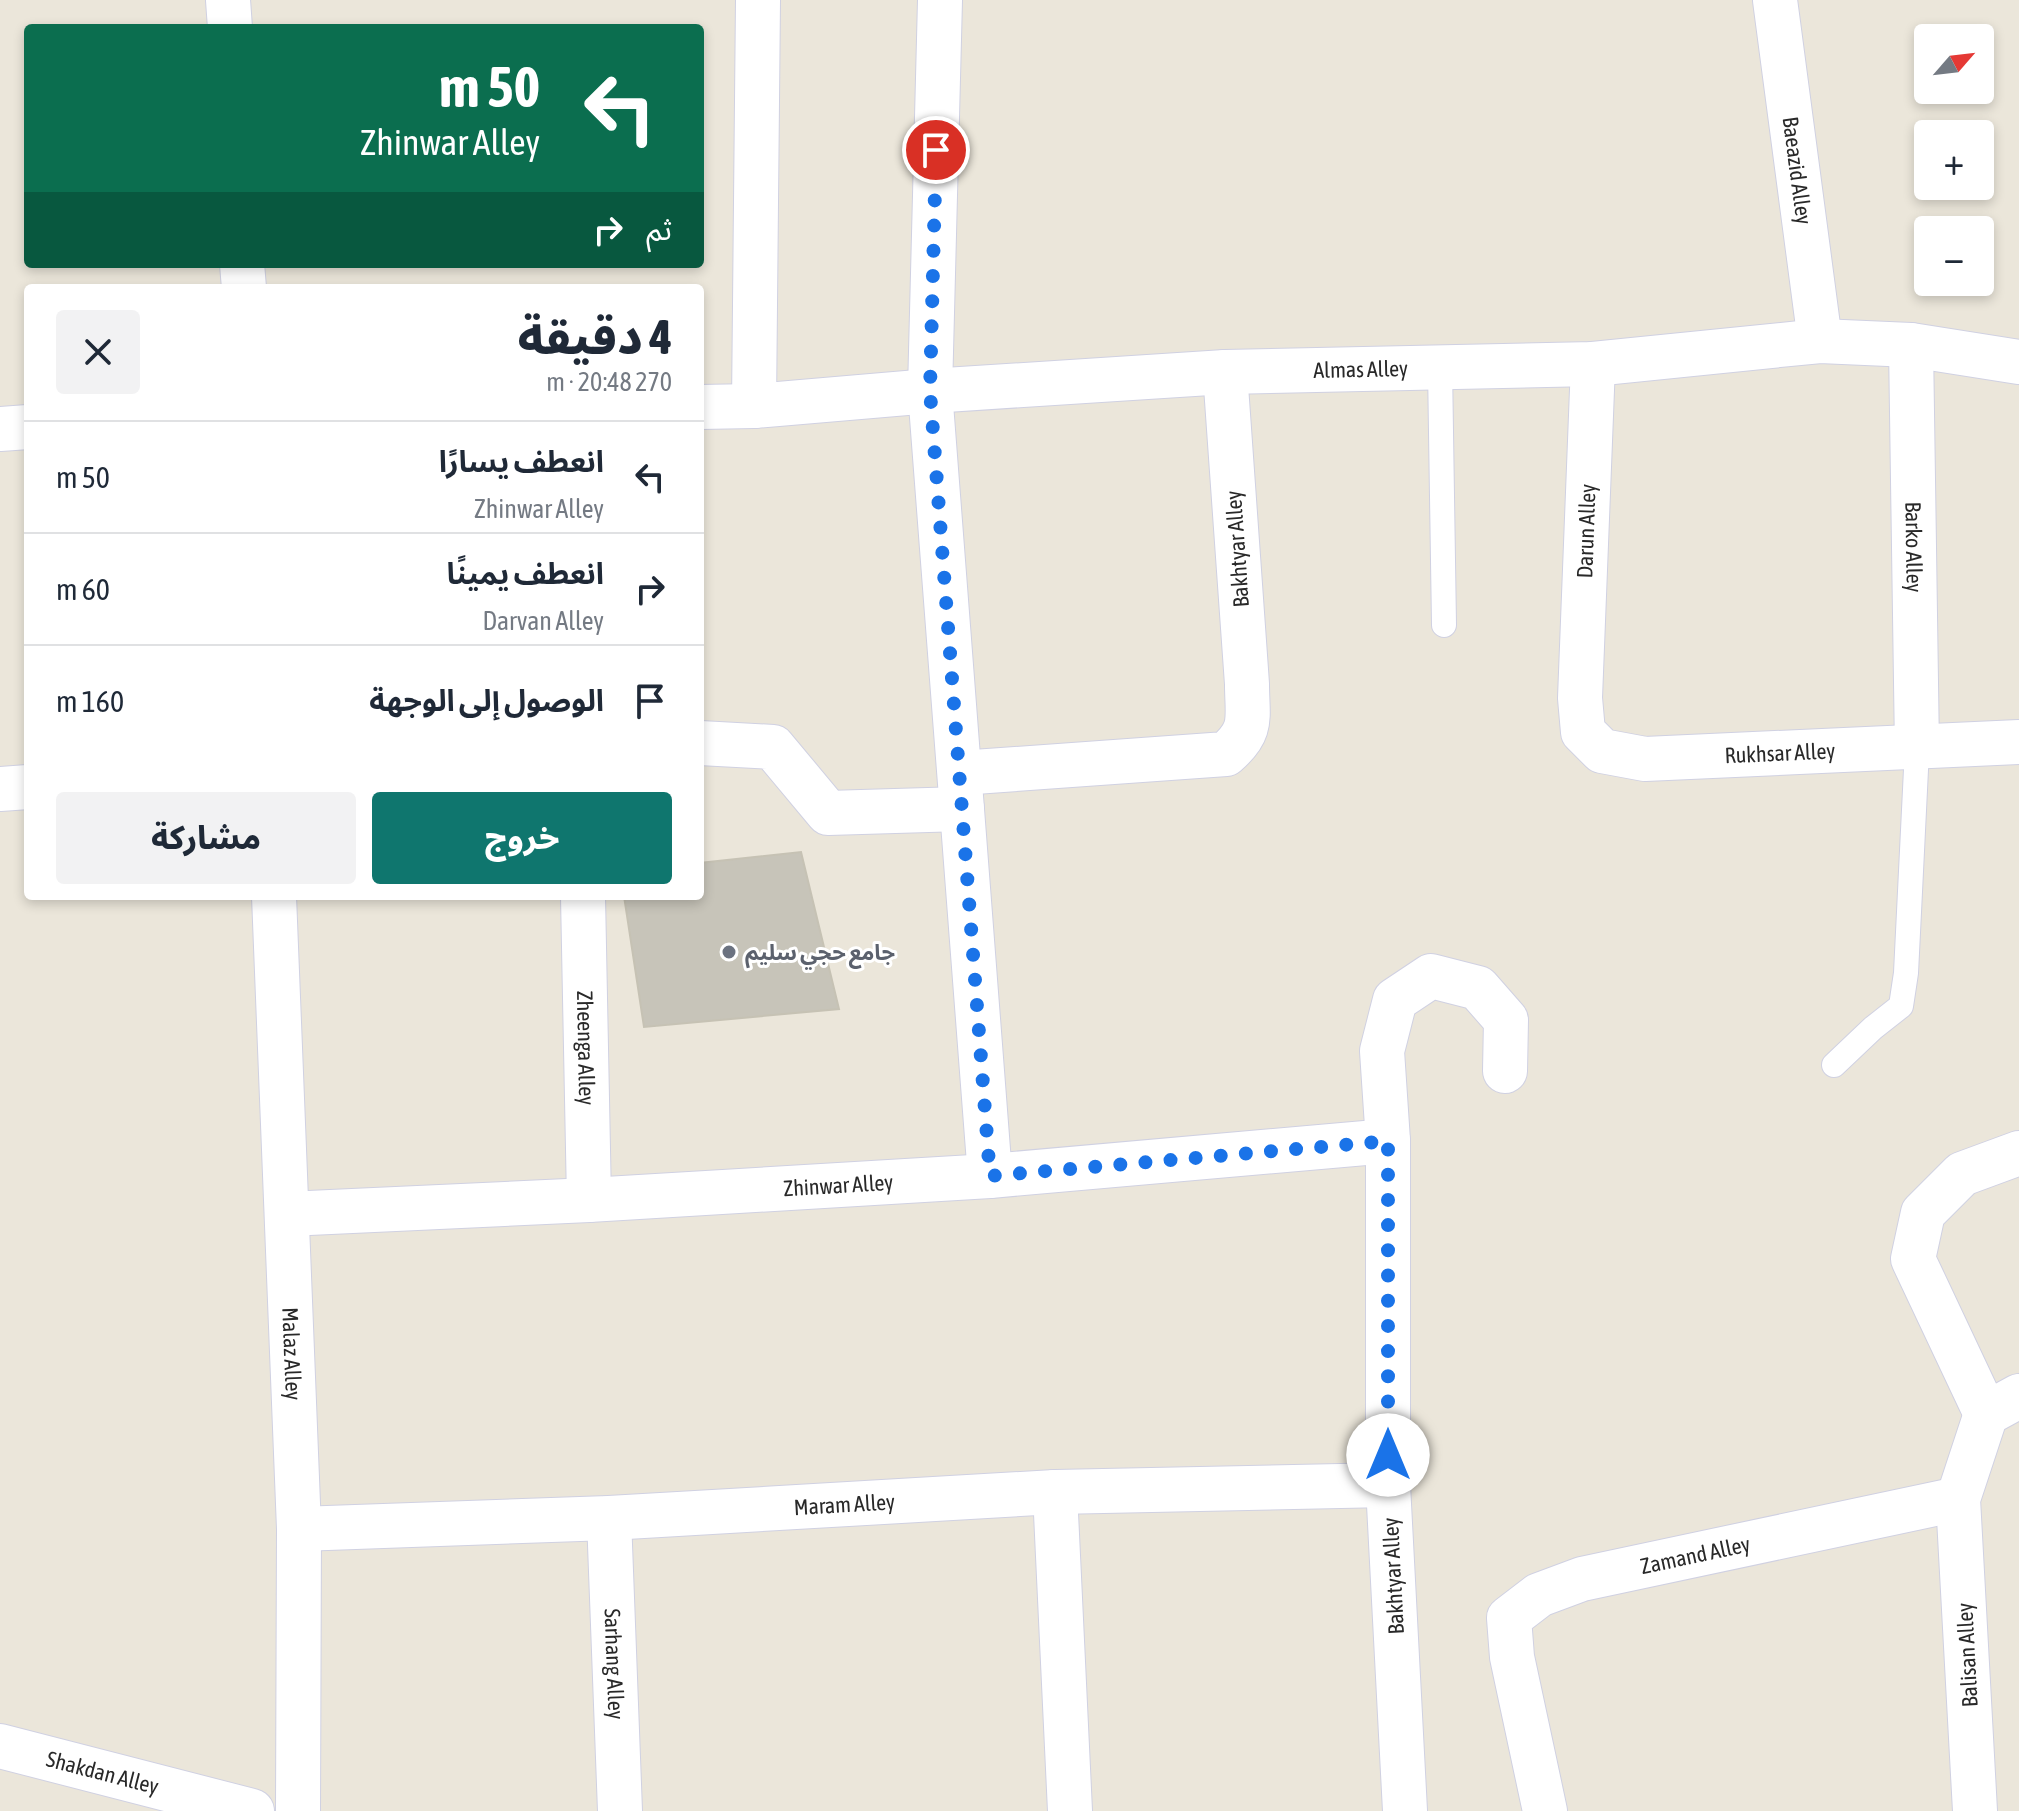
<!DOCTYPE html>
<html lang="ar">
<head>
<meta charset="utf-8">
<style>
  :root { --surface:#fff; --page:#f2f2f3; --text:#1f2937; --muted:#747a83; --line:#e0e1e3; --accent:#0f766e }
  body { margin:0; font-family:"Asap Condensed","Noto Sans Arabic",sans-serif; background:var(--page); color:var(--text); direction:rtl; height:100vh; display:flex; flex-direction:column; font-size:30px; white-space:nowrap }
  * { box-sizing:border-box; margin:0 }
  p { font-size:26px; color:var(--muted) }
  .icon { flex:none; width:44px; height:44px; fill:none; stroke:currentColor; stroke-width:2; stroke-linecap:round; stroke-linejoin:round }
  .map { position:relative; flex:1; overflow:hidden; direction:ltr }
  .drawer { position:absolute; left:24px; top:284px; width:680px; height:616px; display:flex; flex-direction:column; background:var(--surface); border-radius:8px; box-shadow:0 4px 12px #0003; direction:rtl }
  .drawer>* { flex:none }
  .top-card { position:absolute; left:24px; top:24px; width:680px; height:244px; border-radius:8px; box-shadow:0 4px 12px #0003; direction:rtl; background:#0b6e4f; color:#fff; overflow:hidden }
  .needle { width:52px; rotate:62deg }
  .buttons { position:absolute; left:1914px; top:24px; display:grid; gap:16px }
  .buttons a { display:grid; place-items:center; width:80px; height:80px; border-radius:8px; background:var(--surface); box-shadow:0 4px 12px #0003; font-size:40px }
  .pin { position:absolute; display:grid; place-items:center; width:68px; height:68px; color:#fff; margin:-34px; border:4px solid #fff; border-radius:50%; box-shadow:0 2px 8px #0007 }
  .me { position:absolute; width:88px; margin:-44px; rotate:0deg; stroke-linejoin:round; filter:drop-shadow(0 0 6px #0008) }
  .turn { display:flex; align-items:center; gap:28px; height:168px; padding:0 32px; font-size:36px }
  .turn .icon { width:104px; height:104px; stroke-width:2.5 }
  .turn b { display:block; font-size:56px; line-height:68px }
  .then { display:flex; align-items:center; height:76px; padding:0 32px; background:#0003; gap:16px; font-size:30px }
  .round { display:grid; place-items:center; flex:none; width:84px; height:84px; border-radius:8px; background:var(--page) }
  .summary { display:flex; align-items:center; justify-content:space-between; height:136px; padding:0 32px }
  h1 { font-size:48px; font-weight:800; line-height:60px }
  .primary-button { display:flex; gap:16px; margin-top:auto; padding:16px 32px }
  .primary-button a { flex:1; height:92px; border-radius:8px; background:var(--accent); color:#fff; font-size:32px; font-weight:800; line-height:92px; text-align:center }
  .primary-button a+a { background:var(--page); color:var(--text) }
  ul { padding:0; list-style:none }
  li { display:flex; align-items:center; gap:24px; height:112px; padding:0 32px; border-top:2px solid var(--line) }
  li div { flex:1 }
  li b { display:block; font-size:30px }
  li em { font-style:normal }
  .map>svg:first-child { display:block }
</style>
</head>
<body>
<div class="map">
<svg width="2019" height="1811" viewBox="0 0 2019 1811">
  <rect width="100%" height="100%" fill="#ebe6da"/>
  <!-- building -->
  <path fill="#c7c4b9" stroke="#c6c2b4" stroke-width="2" d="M 801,852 L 839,1009 L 644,1027 L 624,896 L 700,896 L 700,863 Z"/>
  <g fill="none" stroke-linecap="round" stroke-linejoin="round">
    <!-- lane casing -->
    <g stroke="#d0d1e2" stroke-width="26">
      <path id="lane" d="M 1440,367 L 1444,625
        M 1834,1065 L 1873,1028 L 1901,1006 L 1906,973 L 1917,749"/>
    </g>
    <!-- street casing -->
    <g stroke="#d0d1e2" stroke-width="46">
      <g id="street">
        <path d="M 228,0 L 230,28"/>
        <path d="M 940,0 L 930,391 L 990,1176"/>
        <path id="s1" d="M 1775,0 L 1820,341"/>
        <path d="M 242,264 L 244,288"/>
        <path id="s2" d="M 1911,345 L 1917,749"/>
        <path id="s3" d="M 1593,364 L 1580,698 L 1583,732 L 1602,751 L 1645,759 L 2019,742"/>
        <path d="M 754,406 L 758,0"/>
        <path id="s4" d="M 700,407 L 754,406 L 930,391 L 1225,372 L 1593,364 L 1820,341 L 1911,345 L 2019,362"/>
        <path d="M 0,429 L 28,427"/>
        <path d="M 700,743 L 773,747 L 828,813 L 962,809"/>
        <path d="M 960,773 L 1226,754 C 1254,730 1247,718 1247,684 L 1225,372"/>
        <path d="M 0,789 L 28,787"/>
        <path id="s5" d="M 274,896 L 299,1529 L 298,1811"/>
        <path id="s6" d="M 583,896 L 589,1200"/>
        <path id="s7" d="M 287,1214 L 589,1200 L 990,1176 L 1388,1141"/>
        <path d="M 1986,1414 L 1913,1259 L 1923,1213 L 1962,1174 L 2019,1153"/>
        <path d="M 1055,1492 L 1070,1811"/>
        <path id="s8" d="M 609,1518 L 620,1811"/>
        <path id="s9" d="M 299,1529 L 609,1518 L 1055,1492 L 1388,1485"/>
        <path id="s10" d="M 0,1746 L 252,1811"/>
        <path d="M 1405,1811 L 1388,1485 L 1388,1141 L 1382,1051 L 1395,1000 L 1431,976 L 1478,988 L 1506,1020 L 1505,1071"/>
        <path id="s11" d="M 1545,1811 L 1512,1657 L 1509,1618 L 1539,1595 L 1582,1579 L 1958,1499"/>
        <path d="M 1975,1811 L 1958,1499 L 1986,1414 L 2019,1396"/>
      </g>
    </g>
    <!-- lane -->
    <use href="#lane" stroke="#fff" stroke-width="24"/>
    <!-- street -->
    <use href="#street" stroke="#fff" stroke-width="44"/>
  </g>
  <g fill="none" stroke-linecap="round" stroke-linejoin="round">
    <!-- route -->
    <path stroke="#1a73e8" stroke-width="14" stroke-dasharray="0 25.2" d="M 936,150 L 930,391 L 990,1176 L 1388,1141 L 1388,1455"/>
  </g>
  <!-- markers -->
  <circle fill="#6b7280" stroke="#fff" stroke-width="3" cx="729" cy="952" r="8"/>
  <g text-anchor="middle" stroke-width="6" stroke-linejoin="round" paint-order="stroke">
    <!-- street labels -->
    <g font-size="22" fill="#292929" stroke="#fff">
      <text dy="8" stroke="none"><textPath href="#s1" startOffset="172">Baeazid Alley</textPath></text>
      <text dy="8" stroke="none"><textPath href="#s4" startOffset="662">Almas Alley</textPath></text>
      <text transform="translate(1586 531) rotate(-88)" y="8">Darun Alley</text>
      <text dy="8" stroke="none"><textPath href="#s2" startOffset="202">Barko Alley</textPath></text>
      <text transform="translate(1237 549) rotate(-94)" y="8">Bakhtyar Alley</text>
      <text dy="8" stroke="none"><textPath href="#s3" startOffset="574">Rukhsar Alley</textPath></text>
      <text dy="8" stroke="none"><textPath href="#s6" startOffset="152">Zheenga Alley</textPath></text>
      <text dy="8" stroke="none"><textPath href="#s7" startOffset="552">Zhinwar Alley</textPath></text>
      <text dy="8" stroke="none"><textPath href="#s5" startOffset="458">Malaz Alley</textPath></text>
      <text dy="8" stroke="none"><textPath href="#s9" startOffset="546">Maram Alley</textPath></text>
      <text dy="8" stroke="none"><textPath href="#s11" startOffset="396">Zamand Alley</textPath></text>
      <text transform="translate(1393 1576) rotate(-93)" y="8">Bakhtyar Alley</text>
      <text transform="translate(1967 1655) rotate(-93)" y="8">Balisan Alley</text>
      <text dy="8" stroke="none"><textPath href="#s8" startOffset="146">Sarhang Alley</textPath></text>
      <text dy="8" stroke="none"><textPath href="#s10" startOffset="106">Shakdan Alley</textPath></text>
    </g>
    <!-- worship labels -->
    <g font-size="22" font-weight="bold" fill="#5b616d" stroke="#fff" text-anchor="start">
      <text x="745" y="960">جامع حجي سليم</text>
    </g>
  </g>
</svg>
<div class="buttons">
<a><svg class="needle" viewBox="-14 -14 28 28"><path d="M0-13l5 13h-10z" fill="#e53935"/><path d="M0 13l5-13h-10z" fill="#747a83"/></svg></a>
<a>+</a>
<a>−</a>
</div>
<div class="pin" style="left:936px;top:150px;background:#d93025"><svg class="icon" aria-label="arrive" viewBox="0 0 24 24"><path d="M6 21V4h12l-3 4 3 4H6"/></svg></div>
<svg class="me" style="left:1388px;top:1455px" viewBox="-20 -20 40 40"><circle r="19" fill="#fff"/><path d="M0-13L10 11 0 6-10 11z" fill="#1a73e8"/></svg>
<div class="top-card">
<div class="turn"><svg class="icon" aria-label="left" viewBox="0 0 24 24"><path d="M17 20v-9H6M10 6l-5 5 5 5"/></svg><div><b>50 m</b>Zhinwar Alley</div></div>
<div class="then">ثم<svg class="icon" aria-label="right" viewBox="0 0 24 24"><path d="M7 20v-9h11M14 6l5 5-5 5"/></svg></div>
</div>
<section class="drawer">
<div class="summary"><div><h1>4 دقيقة</h1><p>270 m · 20:48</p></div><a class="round"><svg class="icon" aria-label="close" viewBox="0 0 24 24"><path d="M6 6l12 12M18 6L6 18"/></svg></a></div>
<ul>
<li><svg class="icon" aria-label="left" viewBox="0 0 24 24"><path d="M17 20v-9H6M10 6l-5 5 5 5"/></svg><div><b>انعطف يسارًا</b><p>Zhinwar Alley</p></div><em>50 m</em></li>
<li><svg class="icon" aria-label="right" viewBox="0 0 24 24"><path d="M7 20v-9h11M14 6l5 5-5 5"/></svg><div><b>انعطف يمينًا</b><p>Darvan Alley</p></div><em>60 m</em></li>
<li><svg class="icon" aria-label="arrive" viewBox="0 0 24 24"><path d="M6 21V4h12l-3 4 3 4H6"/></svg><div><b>الوصول إلى الوجهة</b></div><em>160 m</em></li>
</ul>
<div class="primary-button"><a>خروج</a><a>مشاركة</a></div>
</section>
</div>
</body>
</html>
